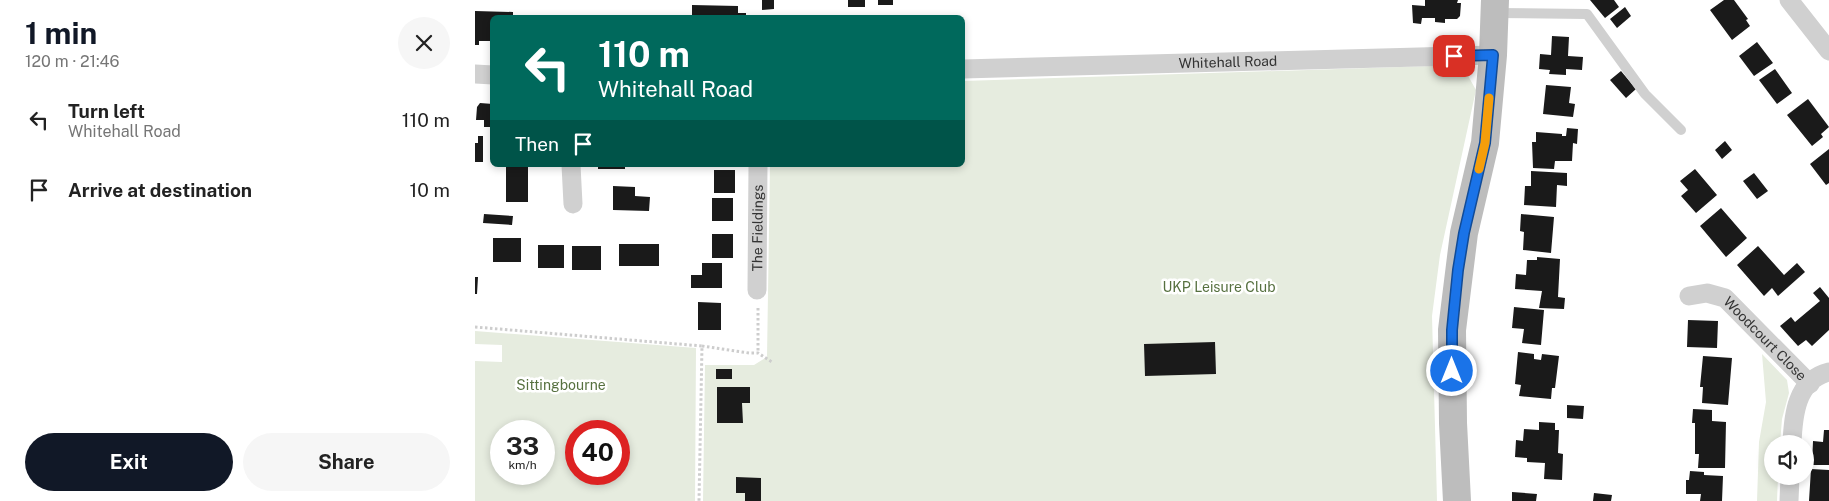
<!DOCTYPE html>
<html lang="en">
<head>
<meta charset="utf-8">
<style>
  :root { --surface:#fff; --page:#f6f6f6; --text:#222; --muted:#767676; --accent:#111827 }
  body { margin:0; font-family:"Public Sans",sans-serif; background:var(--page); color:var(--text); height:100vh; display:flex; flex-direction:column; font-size:19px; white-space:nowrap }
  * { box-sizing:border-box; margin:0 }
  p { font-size:16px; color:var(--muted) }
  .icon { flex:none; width:28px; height:28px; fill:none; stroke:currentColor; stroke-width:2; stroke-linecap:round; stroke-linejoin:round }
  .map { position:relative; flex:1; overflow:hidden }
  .panel { display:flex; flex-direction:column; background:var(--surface); width:475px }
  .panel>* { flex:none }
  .banner { position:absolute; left:15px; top:15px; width:475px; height:152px; border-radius:8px; box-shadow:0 2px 8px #0003; background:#00695c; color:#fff; overflow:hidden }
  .buttons { position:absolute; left:1289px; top:435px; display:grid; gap:10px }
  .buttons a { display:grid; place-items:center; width:50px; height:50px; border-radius:50%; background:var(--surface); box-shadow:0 2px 8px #0003; font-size:25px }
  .speed { position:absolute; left:15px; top:420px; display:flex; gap:10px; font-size:25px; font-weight:700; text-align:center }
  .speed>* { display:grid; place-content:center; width:65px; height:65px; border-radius:50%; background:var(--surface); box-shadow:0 2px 8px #0003; line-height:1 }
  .speed small { font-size:12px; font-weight:400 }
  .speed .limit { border:8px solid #d22; background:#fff; color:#111 }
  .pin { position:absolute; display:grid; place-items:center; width:42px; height:42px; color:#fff; margin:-21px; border-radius:10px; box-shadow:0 2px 8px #0006 }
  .me { position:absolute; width:55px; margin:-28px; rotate:0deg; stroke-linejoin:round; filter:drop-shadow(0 0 4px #0008) }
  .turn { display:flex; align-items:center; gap:18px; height:105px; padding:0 25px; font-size:22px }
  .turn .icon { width:65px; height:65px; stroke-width:2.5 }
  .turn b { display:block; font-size:35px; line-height:42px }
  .then { display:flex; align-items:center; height:48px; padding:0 25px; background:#0003; gap:10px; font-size:19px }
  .round { display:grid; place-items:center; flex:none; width:52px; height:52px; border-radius:26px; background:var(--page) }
  .headline { display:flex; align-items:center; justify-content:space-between; height:85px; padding:0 25px }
  h1 { font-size:30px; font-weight:700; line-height:38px; color:var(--accent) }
  .primary-button { display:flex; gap:10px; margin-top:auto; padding:10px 25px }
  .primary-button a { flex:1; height:58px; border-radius:30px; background:var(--accent); color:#fff; font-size:20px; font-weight:700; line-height:58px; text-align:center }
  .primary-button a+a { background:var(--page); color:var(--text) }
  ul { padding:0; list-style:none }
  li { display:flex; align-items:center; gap:15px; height:70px; padding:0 25px }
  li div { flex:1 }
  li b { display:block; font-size:19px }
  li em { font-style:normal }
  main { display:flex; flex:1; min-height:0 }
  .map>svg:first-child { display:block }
</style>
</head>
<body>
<main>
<section class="panel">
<div class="headline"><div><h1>1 min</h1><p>120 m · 21:46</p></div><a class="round"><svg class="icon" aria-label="close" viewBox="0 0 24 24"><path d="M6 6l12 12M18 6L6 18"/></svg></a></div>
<ul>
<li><svg class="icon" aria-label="left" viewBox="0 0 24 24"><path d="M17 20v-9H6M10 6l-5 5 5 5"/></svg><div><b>Turn left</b><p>Whitehall Road</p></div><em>110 m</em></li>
<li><svg class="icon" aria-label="arrive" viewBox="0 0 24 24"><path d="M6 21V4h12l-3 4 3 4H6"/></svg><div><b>Arrive at destination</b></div><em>10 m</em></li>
</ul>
<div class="primary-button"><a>Exit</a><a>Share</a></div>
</section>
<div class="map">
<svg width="1354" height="501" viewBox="0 0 1354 501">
  <rect width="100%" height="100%" fill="#fff"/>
  <!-- green -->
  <path fill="#e6ecdf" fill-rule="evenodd" d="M 987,65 L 1001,90 L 965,255 L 957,316 L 962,501 L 228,501 L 230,365 L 279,365 L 292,357 L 295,165 L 488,165 L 488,81 Z
    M 0,331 L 221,348 L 220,501 L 0,501 L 0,361 L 27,362 L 27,345 L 0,344 ZM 26,431 L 69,431 L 69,474 L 26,474 ZM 144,431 L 144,474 L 101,474 L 101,431 Z
    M 1287,354 L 1312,380 L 1314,393 L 1307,419 L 1305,444 L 1298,444 L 1298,476 L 1303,476 L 1302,501 L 1282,501 L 1284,442 L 1291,402 Z"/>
  <!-- building -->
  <path fill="#1a1a1a" d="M 287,0 L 299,0 L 299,9 L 287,10 Z
    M 373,0 L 390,0 L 390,7 L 373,7 Z
    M 403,0 L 418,0 L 418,5 L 403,5 Z
    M 950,0 L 983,0 L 982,3 L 986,3 L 985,16 L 982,19 L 970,19 L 970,23 L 960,22 L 960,18 L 947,18 L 946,24 L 938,23 L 937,5 L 950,6 Z
    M 1115,0 L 1139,0 L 1144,7 L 1130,18 Z
    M 1249,0 L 1259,0 L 1273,19 L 1271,20 L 1275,26 L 1257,40 L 1235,10 Z
    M 217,5 L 263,6 L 263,13 L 271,13 L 271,18 L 217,18 Z
    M 1150,7 L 1156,16 L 1142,28 L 1135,19 Z
    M 0,11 L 38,12 L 38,18 L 18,18 L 18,41 L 4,41 L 4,45 L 0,45 Z
    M 1077,36 L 1094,37 L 1093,56 L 1108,57 L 1107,70 L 1091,69 L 1091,75 L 1074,74 L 1075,70 L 1064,69 L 1065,54 L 1076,55 Z
    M 1282,42 L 1298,63 L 1279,76 L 1264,56 Z
    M 1300,69 L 1317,93 L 1302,104 L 1284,80 Z
    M 1146,71 L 1161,89 L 1151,98 L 1135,80 Z
    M 1071,85 L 1096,87 L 1094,103 L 1100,104 L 1098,117 L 1068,114 Z
    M 1333,99 L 1354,127 L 1346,134 L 1348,137 L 1337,146 L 1312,115 Z
    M 5,103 L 18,104 L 18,127 L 9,127 L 9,120 L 1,120 L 2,107 Z
    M 1092,128 L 1103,129 L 1102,144 L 1098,143 L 1097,161 L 1080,161 L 1079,169 L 1058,168 L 1057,142 L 1061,142 L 1061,132 L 1087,134 L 1087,136 L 1091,136 Z
    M 3,136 L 8,136 L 8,162 L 0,162 L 0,143 L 3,143 Z
    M 1250,141 L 1257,150 L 1247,159 L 1240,150 Z
    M 1354,149 L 1354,183 L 1351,185 L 1335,164 Z
    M 123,165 L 150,165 L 150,169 L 123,169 Z
    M 31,167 L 53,167 L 53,202 L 31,202 Z
    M 1220,169 L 1242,195 L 1221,213 L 1206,196 L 1213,190 L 1205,181 Z
    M 239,170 L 260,170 L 260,193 L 239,193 Z
    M 1056,171 L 1092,173 L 1092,186 L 1082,185 L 1081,207 L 1049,205 L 1050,186 L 1056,186 Z
    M 1279,173 L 1293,191 L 1282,199 L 1268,181 Z
    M 138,186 L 160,187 L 160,196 L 175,197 L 174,211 L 138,210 Z
    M 237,198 L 258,198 L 258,221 L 237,221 Z
    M 1246,208 L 1272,238 L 1251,257 L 1225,226 Z
    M 9,214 L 38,216 L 37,225 L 8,223 Z
    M 1046,214 L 1079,217 L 1076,253 L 1048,250 L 1049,232 L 1045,231 Z
    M 237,234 L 258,234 L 258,258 L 237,258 Z
    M 18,238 L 46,238 L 46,262 L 18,262 Z
    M 144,244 L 184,244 L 184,266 L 144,266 Z
    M 63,245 L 89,245 L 89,268 L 63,268 Z
    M 97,246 L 126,246 L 126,270 L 97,270 Z
    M 1283,246 L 1309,275 L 1322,263 L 1330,272 L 1303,296 L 1297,288 L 1289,296 L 1262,265 Z
    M 1062,257 L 1085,259 L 1083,297 L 1090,298 L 1089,309 L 1064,308 L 1067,291 L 1040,289 L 1041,274 L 1051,275 L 1052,260 L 1062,260 Z
    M 227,263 L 247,263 L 247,288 L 216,288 L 216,275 L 227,275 Z
    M 0,277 L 3,277 L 2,294 L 0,294 Z
    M 1345,287 L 1354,298 L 1354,330 L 1337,346 L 1331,340 L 1323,346 L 1305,326 L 1316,317 L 1320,322 L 1345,301 L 1338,293 Z
    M 223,302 L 246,303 L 246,330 L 223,330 Z
    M 1039,307 L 1069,310 L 1066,345 L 1047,343 L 1049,329 L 1037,328 Z
    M 1213,320 L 1243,321 L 1242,348 L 1212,347 Z
    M 740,342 L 741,374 L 670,376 L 669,344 Z
    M 1043,352 L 1059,354 L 1059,359 L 1066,360 L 1067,354 L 1084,356 L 1080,388 L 1077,388 L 1076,399 L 1044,396 L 1046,385 L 1040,384 Z
    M 1228,356 L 1257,358 L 1253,405 L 1227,403 L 1228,387 L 1225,387 Z
    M 241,369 L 257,369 L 257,379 L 241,379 Z
    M 242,387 L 275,387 L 275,403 L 267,403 L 268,423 L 242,423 Z
    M 1092,405 L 1109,406 L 1108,419 L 1092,418 Z
    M 1218,409 L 1237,410 L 1237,421 L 1251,422 L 1250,468 L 1223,468 L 1224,454 L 1220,454 L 1220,423 L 1217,423 Z
    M 1064,422 L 1080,423 L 1080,430 L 1084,430 L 1083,453 L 1088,454 L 1087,480 L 1069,479 L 1070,463 L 1052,462 L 1052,458 L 1040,457 L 1041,440 L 1048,441 L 1049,429 L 1064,430 Z
    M 1349,430 L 1354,430 L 1354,465 L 1337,465 L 1338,441 L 1348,442 Z
    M 1336,469 L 1354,470 L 1354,501 L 1334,501 Z
    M 1215,471 L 1229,472 L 1229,475 L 1248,476 L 1247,501 L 1225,501 L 1226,494 L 1211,494 L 1211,480 L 1214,480 Z
    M 261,477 L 286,478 L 286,501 L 270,501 L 270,493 L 261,493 Z
    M 1037,492 L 1062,494 L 1061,501 L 1037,501 Z
    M 1119,493 L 1137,495 L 1136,501 L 1118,501 Z"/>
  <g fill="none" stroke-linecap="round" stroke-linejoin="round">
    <!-- path -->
    <path stroke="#cdcdcd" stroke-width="3" stroke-dasharray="2.5 2.5" stroke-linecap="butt" d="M 283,308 L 283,353
      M 0,327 L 227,346 L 224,501
      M 227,346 L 274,353 L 283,353 L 297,362"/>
    <!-- lane -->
    <path stroke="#d0d0d0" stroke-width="10" d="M 1020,13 L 1112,14 L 1170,94 L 1206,130"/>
    <!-- street -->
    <g stroke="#d0d0d0" stroke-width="19">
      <path d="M 1314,0 L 1354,51"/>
      <path id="s1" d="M 488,69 L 1018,55"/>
      <path d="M 0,74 L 18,75"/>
      <path d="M 96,165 L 98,204"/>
      <path id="s2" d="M 282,290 L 283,165"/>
      <path id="s3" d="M 1214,296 L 1232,293 L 1250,298 L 1335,384"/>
      <path d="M 1317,444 C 1318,416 1321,380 1354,372"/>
      <path d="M 1314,501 L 1315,476"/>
    </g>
    <!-- secondary -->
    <path stroke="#bdbdbd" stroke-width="28" d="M 982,501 L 978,423 L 977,330 L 989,233 L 1010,143 L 1018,55 L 1020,0"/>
  </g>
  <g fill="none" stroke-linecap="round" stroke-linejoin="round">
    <!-- route casing -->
    <g stroke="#114b97" stroke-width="12">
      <path id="route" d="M 977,371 L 977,330 L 983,270 L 989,233 L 1010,143 L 1018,55 L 979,56"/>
    </g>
    <!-- route -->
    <use href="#route" stroke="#1a73e8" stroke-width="9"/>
    <!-- slow -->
    <path stroke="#f59e0b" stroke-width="9" d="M 1004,169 L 1010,143 L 1014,98"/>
  </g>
  <g text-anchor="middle" stroke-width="5" stroke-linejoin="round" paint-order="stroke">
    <!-- street labels -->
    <g font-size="14" fill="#333" stroke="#fff">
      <text dy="5" stroke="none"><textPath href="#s1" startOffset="265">Whitehall Road</textPath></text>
      <text dy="5" stroke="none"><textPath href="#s2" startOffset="62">The Fieldings</textPath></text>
      <text dy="5" stroke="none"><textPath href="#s3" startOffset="94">Woodcourt Close</textPath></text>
    </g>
    <!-- park labels -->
    <g font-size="14" fill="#56703f" stroke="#fff">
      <text x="744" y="292">UKP Leisure Club</text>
      <text x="86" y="390">Sittingbourne</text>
    </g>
  </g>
</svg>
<div class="buttons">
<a><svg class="icon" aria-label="sound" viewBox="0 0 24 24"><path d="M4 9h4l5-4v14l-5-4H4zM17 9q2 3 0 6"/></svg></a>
</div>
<div class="speed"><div>33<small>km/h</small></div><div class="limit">40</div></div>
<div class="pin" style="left:979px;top:56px;background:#d93025"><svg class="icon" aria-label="arrive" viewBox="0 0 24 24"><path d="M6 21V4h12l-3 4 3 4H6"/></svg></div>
<svg class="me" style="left:977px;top:371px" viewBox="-20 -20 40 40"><circle r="17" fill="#1a73e8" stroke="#fff" stroke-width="3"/><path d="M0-11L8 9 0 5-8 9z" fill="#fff"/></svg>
<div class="banner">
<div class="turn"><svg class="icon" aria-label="left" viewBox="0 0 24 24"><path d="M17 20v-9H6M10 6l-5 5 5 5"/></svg><div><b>110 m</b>Whitehall Road</div></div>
<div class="then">Then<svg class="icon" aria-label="arrive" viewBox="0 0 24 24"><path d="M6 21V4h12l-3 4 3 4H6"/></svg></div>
</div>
</div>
</main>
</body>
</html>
